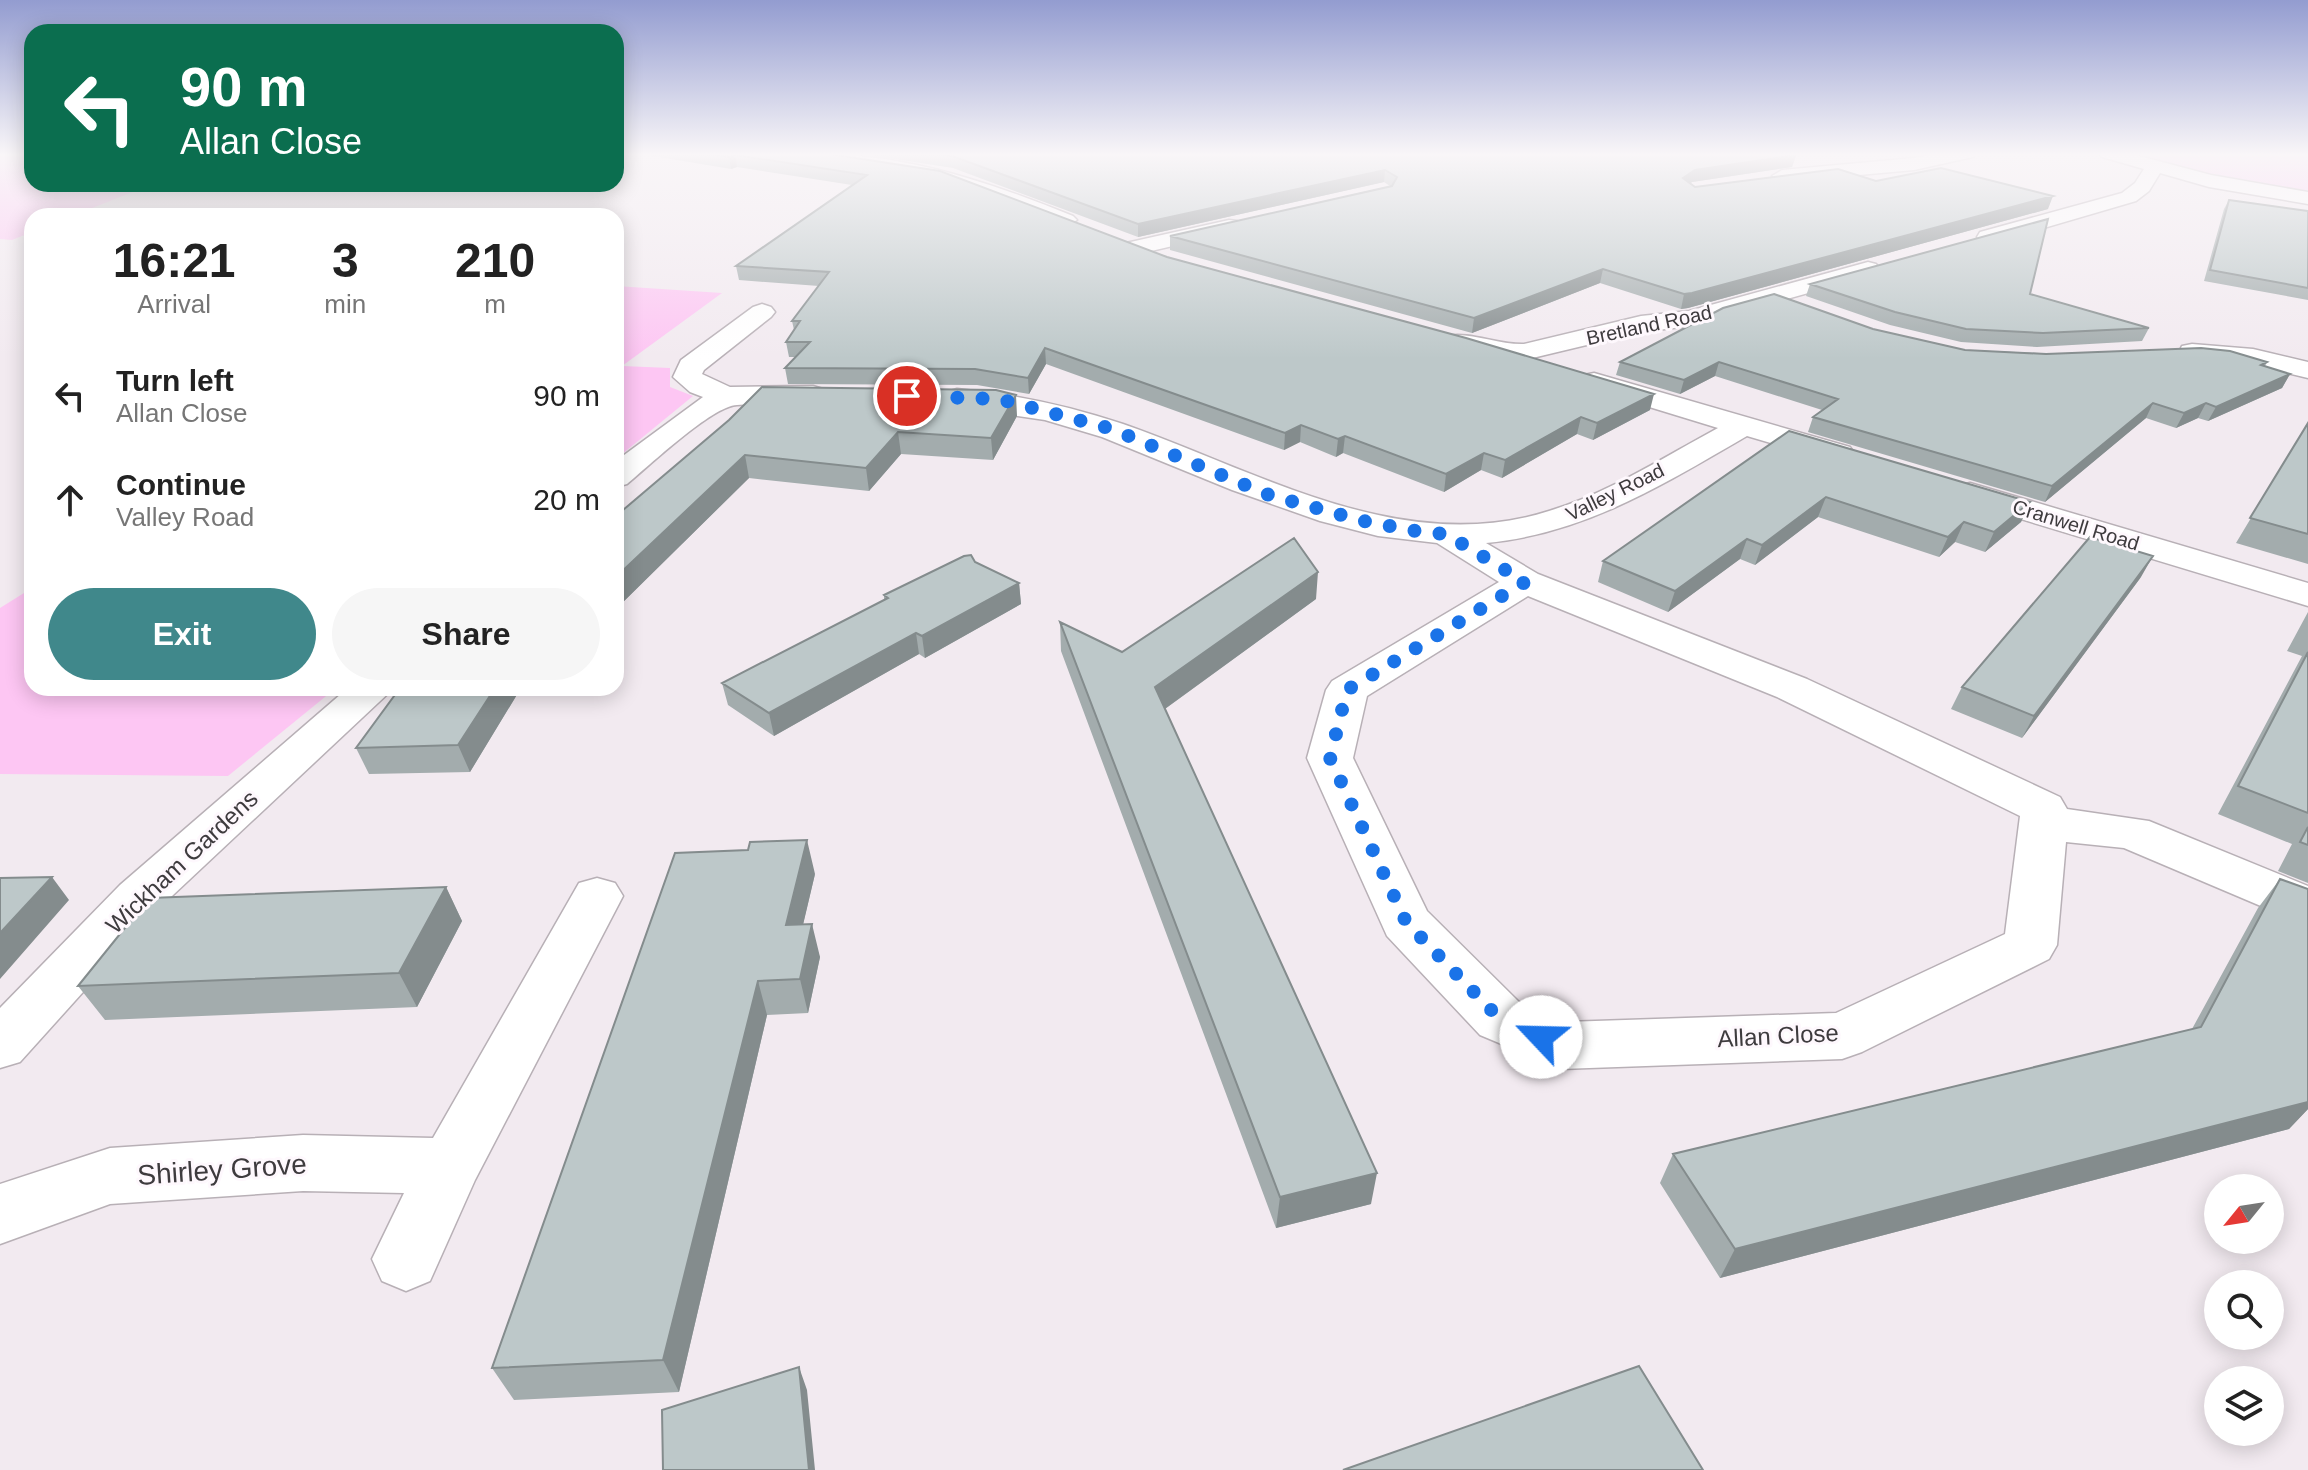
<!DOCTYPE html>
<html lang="en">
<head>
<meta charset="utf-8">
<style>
  :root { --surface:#fff; --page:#f6f6f6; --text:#222; --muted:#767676; --accent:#40888b }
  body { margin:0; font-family:Helvetica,sans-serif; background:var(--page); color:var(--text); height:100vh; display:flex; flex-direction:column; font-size:30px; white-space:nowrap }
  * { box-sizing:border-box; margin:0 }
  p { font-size:26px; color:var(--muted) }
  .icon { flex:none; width:44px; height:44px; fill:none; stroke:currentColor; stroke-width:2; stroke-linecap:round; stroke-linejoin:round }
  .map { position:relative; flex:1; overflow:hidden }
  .drawer { position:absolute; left:24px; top:208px; width:600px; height:488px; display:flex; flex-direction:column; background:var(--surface); border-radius:24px; box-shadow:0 4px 20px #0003 }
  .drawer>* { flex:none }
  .banner { position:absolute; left:24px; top:24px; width:600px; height:168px; border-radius:24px; box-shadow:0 4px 20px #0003; background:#0b6e4f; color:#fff; overflow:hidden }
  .needle { width:52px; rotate:240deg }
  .controls { position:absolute; left:2204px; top:1174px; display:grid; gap:16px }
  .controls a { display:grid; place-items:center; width:80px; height:80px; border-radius:50%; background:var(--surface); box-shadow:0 4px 20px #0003; font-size:40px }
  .pin { position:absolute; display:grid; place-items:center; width:68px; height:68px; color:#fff; margin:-34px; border:4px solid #fff; border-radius:50%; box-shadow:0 2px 8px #0007 }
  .me { position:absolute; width:88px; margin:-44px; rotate:294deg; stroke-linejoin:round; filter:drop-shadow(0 0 6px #0008) }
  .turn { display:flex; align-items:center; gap:28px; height:168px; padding:0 24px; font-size:36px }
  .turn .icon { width:104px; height:104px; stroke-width:2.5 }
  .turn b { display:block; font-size:56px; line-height:68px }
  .eta { display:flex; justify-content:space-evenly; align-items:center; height:136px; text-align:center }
  .eta b { font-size:48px; font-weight:800; line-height:56px }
  .button { display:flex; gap:16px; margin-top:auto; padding:16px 24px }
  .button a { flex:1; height:92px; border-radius:48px; background:var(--accent); color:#fff; font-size:32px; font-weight:800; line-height:92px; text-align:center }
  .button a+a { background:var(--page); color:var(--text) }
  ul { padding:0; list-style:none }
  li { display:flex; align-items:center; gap:24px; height:104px; padding:0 24px }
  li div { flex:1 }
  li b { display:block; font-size:30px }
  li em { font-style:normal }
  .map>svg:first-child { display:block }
</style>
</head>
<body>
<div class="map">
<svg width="2308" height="1470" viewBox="0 0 2308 1470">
  <rect width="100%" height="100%" fill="#f2eaf0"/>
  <!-- green -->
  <path fill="#fdc6f3" d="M 0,153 L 32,153 L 32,184 L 153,184 L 72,216 L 32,216 L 32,232 L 12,240 L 0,239 Z
    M 2126,153 L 2308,153 L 2308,194 L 2218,177 Z
    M 616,286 L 722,293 L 622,366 L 670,368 L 670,387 L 693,396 L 616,459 Z
    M 32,588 L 32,688 L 336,688 L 228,776 L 0,774 L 0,608 Z"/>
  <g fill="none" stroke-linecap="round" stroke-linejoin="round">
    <!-- minor casing -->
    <g stroke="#b8b0b6" stroke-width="3">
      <path id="minor" d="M 794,153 C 897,151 979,178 1073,216 L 1077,220 L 1066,226 L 942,180 L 803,158 Z
        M 1941,153 L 1976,153 L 1973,157 L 1914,170 L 1782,182 L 1772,176 L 1782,170 L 1914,158 Z
        M 2099,153 L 2128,153 L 2211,175 L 2308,192 L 2308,204 L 2209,187 L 2160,173 L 2149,191 L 2136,201 L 1996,242 L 1980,242 L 1977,237 L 1980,232 L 2122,193 L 2135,183 L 2144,169 L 2102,157 Z
        M 1229,220 L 1237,221 L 1240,226 L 1237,231 L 1134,255 L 1123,248 L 1126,243 Z
        M 1868,262 L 1876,264 L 1880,269 L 1876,274 L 1690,326 L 1641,332 L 1524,360 L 1504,361 L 1447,348 L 1443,342 L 1447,336 C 1469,331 1499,345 1524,344 L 1641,316 L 1689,311 Z
        M 762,304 L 771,307 L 775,312 L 771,317 L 704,370 L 702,374 L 730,387 L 813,386 L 823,389 L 827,395 L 823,401 C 795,408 766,402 737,405 C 712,406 649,466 627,484 L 616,487 L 616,461 L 703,397 L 690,392 L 673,377 L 681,360 L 753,307 Z
        M 2192,344 L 2253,349 L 2308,362 L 2308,378 L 2253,365 L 2182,358 L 2179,352 L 2182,346 Z
        M 1594,373 L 1850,447 L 1855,454 L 1850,461 L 1839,463 L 1747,436 C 1664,484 1584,534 1486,543 L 1538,574 L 1807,679 L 2060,797 L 2067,809 L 2149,821 L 2308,886 L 2308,926 L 2124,848 L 2066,842 L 2057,945 L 2049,959 L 1862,1052 L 1842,1059 L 1561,1069 L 1480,1035 L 1387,936 L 1307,758 L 1326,690 L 1332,681 L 1499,582 L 1437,543 L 1378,536 L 1320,521 L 1232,490 L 1102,437 L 1045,420 L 957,407 L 947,404 L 943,398 L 947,392 L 957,389 C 1014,394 1069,406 1123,424 C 1258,471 1402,558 1549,511 C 1609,493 1664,457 1718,428 L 1584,387 L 1580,381 L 1584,375 ZM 1528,596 L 1777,697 L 2020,816 L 2005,934 L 1836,1013 L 1565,1022 L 1520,1003 L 1427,911 L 1353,758 L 1367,696 Z
        M 1970,483 L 2308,583 L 2308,606 L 1958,500 L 1953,493 L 1958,486 Z
        M 348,688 L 394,688 L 156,911 L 20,1062 L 0,1068 L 0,1008 L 120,885 Z
        M 597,878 L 615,883 L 623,896 L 475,1180 L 430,1281 L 406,1291 L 382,1281 L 372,1259 L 404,1193 L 303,1191 L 110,1204 L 0,1244 L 0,1184 L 110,1148 L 303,1135 L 433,1138 L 579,883 Z"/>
    </g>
    <!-- minor -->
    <use href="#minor" fill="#fff" fill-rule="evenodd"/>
  </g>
  <!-- wall -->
  <path fill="#a3acad" d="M 635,153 L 823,153 L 1167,257 L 1650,410 L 1593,440 L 1577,434 L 1502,478 L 1481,470 L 1444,492 L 1343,453 L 1336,457 L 1300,442 L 1284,450 L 1046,364 L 1029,394 L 977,385 L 788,384 L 785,368 L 796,357 L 789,357 L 786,342 L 794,330 L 792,321 L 819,286 L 739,280 L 736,266 L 852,185 L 737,167 L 731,169 Z
    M 856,153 L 1789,153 L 1796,155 L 1792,167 L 1692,182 L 1690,184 L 1695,187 L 1876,181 L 2048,209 L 1688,308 L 1681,309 L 1600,283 L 1472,333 L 1170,250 L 1170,236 L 1390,186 L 1384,182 L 1138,237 L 953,168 Z
    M 2229,200 L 2308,211 L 2308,300 L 2204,281 L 2224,209 Z
    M 1810,284 L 2030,294 L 2149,328 L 2142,341 L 2037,347 L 1961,342 L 1890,325 L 1806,296 Z
    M 1873,329 L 1965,350 L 2267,362 L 2265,366 L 2290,374 L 2282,388 L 2208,421 L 2198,418 L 2176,428 L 2146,418 L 2045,502 L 1808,432 L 1813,417 L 1822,410 L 1715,376 L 1680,394 L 1616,375 L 1620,362 Z
    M 1017,416 L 993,460 L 901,454 L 869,491 L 749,478 L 616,609 L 616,516 L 729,420 Z
    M 2308,423 L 2308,564 L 2236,543 Z
    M 1789,431 L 2030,502 L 2021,522 L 1985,552 L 1955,542 L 1939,557 L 1818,517 L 1755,565 L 1740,559 L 1668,612 L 1598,582 L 1603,561 Z
    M 975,562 L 1019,583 L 1021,604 L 925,658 L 919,654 L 774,736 L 728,705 L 722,683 L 884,600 L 884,595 Z
    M 2141,577 L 2022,738 L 1951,709 L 1962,687 Z
    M 1316,599 L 1165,709 L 1371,1204 L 1276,1228 L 1061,651 L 1060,622 L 1122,652 Z
    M 2308,612 L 2308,883 L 2278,871 L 2292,844 L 2218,814 L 2302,656 L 2287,651 Z
    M 400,688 L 521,688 L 470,772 L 369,774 L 356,748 Z
    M 815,874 L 803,924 L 820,957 L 808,1013 L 767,1015 L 679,1392 L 514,1400 L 492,1368 Z
    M 2280,879 L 2308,889 L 2308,1109 L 2289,1129 L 1720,1278 L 1660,1183 L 1673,1154 L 2192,1029 L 2258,908 Z
    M 446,887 L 462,921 L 417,1007 L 105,1020 L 78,986 Z"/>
  <!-- shaded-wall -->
  <path fill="#848c8d" d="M 735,155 L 737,167 L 731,169 L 729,157 Z
    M 1796,155 L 1792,167 L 1692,182 L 1680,190 L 1683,178 L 1695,170 Z
    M 1385,170 L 1384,182 L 1138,237 L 1138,224 Z
    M 2053,196 L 2048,209 L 1688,308 L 1681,309 L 1684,294 Z
    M 1603,269 L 1600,283 L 1472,333 L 1474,318 Z
    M 1045,348 L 1046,364 L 1029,394 L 1028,378 Z
    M 1719,362 L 1715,376 L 1680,394 L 1684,380 Z
    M 2290,374 L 2282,388 L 2208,421 L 2216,407 Z
    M 1654,394 L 1650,410 L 1593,440 L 1597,423 Z
    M 1016,395 L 1017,416 L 993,460 L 991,438 Z
    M 2153,403 L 2146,418 L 2045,502 L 2052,486 Z
    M 2206,403 L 2198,418 L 2176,428 L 2184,413 Z
    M 1581,417 L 1577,434 L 1502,478 L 1505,460 Z
    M 1301,425 L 1300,442 L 1284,450 L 1285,433 Z
    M 898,432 L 901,454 L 869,491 L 866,468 Z
    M 1345,436 L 1343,453 L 1336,457 L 1338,439 Z
    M 1484,453 L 1481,470 L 1444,492 L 1446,474 Z
    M 745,455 L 749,478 L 616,609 L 616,577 Z
    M 1826,497 L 1818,517 L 1755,565 L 1762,545 Z
    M 2030,502 L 2021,522 L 1985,552 L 1994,532 Z
    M 1964,522 L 1955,542 L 1939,557 L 1948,537 Z
    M 1747,539 L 1740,559 L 1668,612 L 1675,591 Z
    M 2153,556 L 2141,577 L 2022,738 L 2034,716 Z
    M 1318,572 L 1316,599 L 1155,716 L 1155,687 Z
    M 1019,583 L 1021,604 L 925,658 L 922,636 Z
    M 916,633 L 919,654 L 774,736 L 769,713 Z
    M 495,688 L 521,688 L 470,772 L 458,745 Z
    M 807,840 L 815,874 L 795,959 L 786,925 Z
    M 52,877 L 69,900 L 0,979 L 0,933 Z
    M 446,887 L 462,921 L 417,1007 L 399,973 Z
    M 812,924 L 820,957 L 808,1013 L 800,979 Z
    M 758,981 L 767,1015 L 679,1392 L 663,1360 Z
    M 2308,1102 L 2308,1109 L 2289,1129 L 1720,1278 L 1735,1249 Z
    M 1377,1173 L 1371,1204 L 1276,1228 L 1280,1197 Z
    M 799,1367 L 807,1390 L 815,1470 L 809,1470 Z"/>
  <!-- building -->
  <path fill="#bdc8c9" stroke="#848c8d" stroke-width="2" d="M 703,153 L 823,153 L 940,171 L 1167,257 L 1466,338 L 1654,394 L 1597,423 L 1581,417 L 1505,460 L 1484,453 L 1446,474 L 1345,436 L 1338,439 L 1301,425 L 1285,433 L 1045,348 L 1028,378 L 975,369 L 785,368 L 810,342 L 786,342 L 800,321 L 792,321 L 829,272 L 736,266 L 867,175 L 735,155 L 729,157 Z
    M 929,153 L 1789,153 L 1796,155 L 1695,170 L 1683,178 L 1695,187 L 1838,169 L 1876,181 L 1941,168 L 2053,196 L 1692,293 L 1684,294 L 1603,269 L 1474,318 L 1170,236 L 1392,186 L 1397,177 L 1385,170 L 1138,224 L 952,156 Z
    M 2229,200 L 2308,211 L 2308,288 L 2210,270 Z
    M 2048,219 L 2030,294 L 2149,328 L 2043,333 L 1966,329 L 1895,312 L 1810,284 Z
    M 1774,294 L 1873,329 L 1965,350 L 2046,354 L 2201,348 L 2230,351 L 2267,362 L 2261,365 L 2290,374 L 2216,407 L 2206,403 L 2184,413 L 2153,403 L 2052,486 L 1813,417 L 1838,399 L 1719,362 L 1684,380 L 1620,362 L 1723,308 Z
    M 762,387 L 996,390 L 1016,395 L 991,438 L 898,432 L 866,468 L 745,455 L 616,577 L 616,516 L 729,420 Z
    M 2308,423 L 2308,534 L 2250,518 Z
    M 1789,431 L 2030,502 L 1994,532 L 1964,522 L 1948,537 L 1826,497 L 1762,545 L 1747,539 L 1675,591 L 1603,561 Z
    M 2090,537 L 2153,556 L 2034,716 L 1962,687 Z
    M 1294,538 L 1318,572 L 1155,687 L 1377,1173 L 1280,1197 L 1060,622 L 1122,652 Z
    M 971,555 L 975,562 L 1019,583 L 922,636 L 916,633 L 769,713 L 722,683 L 888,598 L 884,595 L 964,556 Z
    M 2308,652 L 2308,813 L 2238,786 Z
    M 400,688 L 495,688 L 458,745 L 356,748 Z
    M 2308,827 L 2308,845 L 2300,842 Z
    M 807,840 L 786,925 L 812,924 L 800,979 L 758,981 L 663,1360 L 492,1368 L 675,853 L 748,850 L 750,842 Z
    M 52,877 L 0,933 L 0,878 Z
    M 2280,879 L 2308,889 L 2308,1102 L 1735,1249 L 1673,1154 L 2201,1027 Z
    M 446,887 L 399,973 L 78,986 L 149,898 Z
    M 1639,1366 L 1703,1470 L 1343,1470 Z
    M 799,1367 L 809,1470 L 663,1470 L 662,1410 Z"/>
  <!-- sky -->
  <linearGradient id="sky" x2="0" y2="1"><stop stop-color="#939cd0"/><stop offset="0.43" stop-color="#f9f6f8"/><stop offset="1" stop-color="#f9f6f8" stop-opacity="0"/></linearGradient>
  <rect width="2308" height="359" fill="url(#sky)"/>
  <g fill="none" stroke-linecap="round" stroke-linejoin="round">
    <!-- route -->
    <path stroke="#1a73e8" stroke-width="14" stroke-dasharray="0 25.2" d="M 907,396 L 999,399 L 1112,429 L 1269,495 L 1363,521 L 1421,532 L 1446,534 L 1525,582 L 1347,690 L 1330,758 L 1406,922 L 1500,1019 L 1541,1037"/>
  </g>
  <g text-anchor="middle" stroke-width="6" stroke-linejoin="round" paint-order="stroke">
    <!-- far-street labels -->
    <g font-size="20" fill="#3e3b3e" stroke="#fef8fd">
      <text transform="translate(1649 325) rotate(-12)" y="7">Bretland Road</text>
      <text transform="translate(1615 492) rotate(-26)" y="7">Valley Road</text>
      <text transform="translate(2076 525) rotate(17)" y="7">Cranwell Road</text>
    </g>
    <!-- street labels -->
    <g font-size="24" fill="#3e3b3e" stroke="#fef8fd">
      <text transform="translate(182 862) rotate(-43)" y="8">Wickham Gardens</text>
      <text transform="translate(1778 1036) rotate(-3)" y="8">Allan Close</text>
    </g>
    <!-- near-street labels -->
    <g font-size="28" fill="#3e3b3e" stroke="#fef8fd">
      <text transform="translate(222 1169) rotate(-4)" y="10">Shirley Grove</text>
    </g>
  </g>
</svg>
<div class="controls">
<a><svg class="needle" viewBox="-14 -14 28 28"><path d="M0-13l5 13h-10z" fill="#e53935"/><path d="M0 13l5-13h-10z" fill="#767676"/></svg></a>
<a><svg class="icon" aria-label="search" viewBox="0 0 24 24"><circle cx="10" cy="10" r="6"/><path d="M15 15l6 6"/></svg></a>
<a><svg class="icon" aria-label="layers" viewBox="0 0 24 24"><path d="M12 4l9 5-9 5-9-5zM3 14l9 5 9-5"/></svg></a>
</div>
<div class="pin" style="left:907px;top:396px;background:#d93025"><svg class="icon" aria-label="arrive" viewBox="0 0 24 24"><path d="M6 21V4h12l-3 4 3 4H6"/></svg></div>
<svg class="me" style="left:1541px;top:1037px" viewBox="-20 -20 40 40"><circle r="19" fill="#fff"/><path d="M0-13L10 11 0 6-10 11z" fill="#1a73e8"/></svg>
<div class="banner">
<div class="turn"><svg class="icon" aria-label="left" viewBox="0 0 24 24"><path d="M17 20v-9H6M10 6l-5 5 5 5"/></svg><div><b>90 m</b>Allan Close</div></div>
</div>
<section class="drawer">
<div class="eta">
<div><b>16:21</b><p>Arrival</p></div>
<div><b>3</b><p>min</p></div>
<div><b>210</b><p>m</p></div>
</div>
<ul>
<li><svg class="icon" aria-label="left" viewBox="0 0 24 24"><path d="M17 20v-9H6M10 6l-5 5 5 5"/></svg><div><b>Turn left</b><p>Allan Close</p></div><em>90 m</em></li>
<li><svg class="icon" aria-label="ahead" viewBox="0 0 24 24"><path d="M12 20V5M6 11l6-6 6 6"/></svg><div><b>Continue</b><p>Valley Road</p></div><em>20 m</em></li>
</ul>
<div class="button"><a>Exit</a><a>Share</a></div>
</section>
</div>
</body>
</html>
